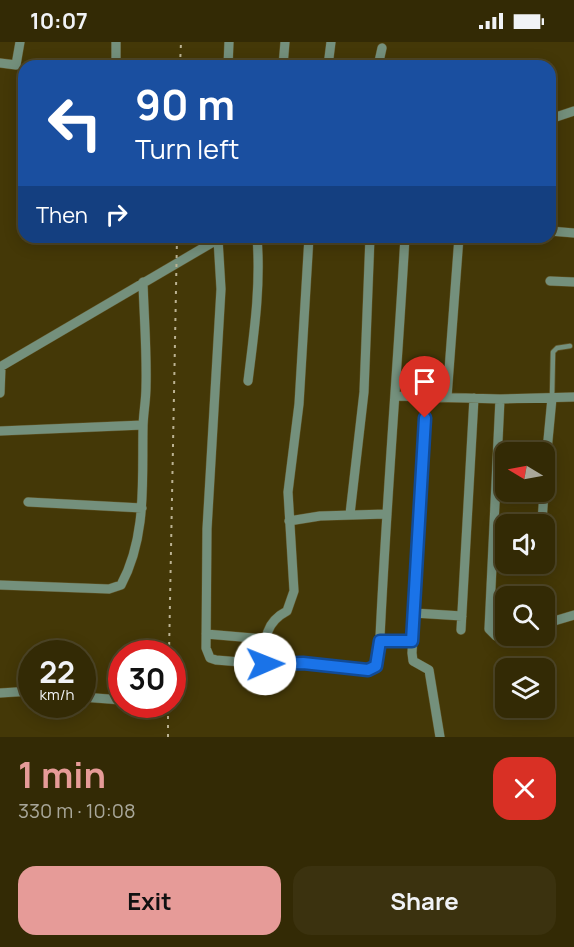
<!DOCTYPE html>
<html lang="en">
<head>
<meta charset="utf-8">
<style>
  :root { --surface:#332a05; --page:#3b320f; --text:#f1f3f6; --muted:#a9a79a; --line:#4e4627; --accent:#e69b98 }
  body { margin:0; font-family:Manrope,sans-serif; background:var(--page); color:var(--text); height:100vh; display:flex; flex-direction:column; font-size:22px; white-space:nowrap }
  * { box-sizing:border-box; margin:0 }
  p { font-size:20px; color:var(--muted) }
  .icon { flex:none; width:33px; height:33px; fill:none; stroke:currentColor; stroke-width:2; stroke-linecap:round; stroke-linejoin:round }
  .map { position:relative; height:695px; overflow:hidden }
  .sheet { display:flex; flex-direction:column; background:var(--surface); flex:1 }
  .sheet>* { flex:none }
  .banner { position:absolute; left:18px; top:18px; width:538px; height:183px; border-radius:18px; box-shadow:0 3px 15px #0003,0 0 0 2px var(--line); background:#1a4fa0; color:#fff; overflow:hidden }
  .needle { width:39px; rotate:280deg }
  .buttons { position:absolute; left:495px; top:400px; display:grid; gap:12px }
  .buttons a { display:grid; place-items:center; width:60px; height:60px; border-radius:12px; background:var(--surface); box-shadow:0 3px 15px #0003,0 0 0 2px var(--line); font-size:30px }
  .speed { position:absolute; left:18px; top:598px; display:flex; gap:12px; font-size:30px; font-weight:700; text-align:center }
  .speed>* { display:grid; place-content:center; width:78px; height:78px; border-radius:50%; background:var(--surface); box-shadow:0 3px 15px #0003,0 0 0 2px var(--line); line-height:1 }
  .speed small { font-size:15px; font-weight:400 }
  .speed .limit { border:9px solid #d22; background:#fff; color:#111 }
  .pin { position:absolute; display:grid; place-items:center; width:51px; height:51px; color:#fff; margin:-62px -26px; border-radius:50% 50% 50% 0; rotate:-45deg; box-shadow:0 0 6px #0007 }
  .pin .icon { rotate:45deg }
  .me { position:absolute; width:66px; margin:-33px; rotate:89deg; stroke-linejoin:round; filter:drop-shadow(0 0 4px #0008) }
  .turn { display:flex; align-items:center; gap:21px; height:126px; padding:0 18px; font-size:27px }
  .turn .icon { width:78px; height:78px; stroke-width:2.5 }
  .turn b { display:block; font-size:42px; line-height:51px }
  .then { display:flex; align-items:center; height:57px; padding:0 18px; background:#0003; gap:12px; font-size:22px }
  .round { display:grid; place-items:center; flex:none; width:63px; height:63px; border-radius:18px; background:var(--page) }
  .summary { display:flex; align-items:center; justify-content:space-between; height:102px; padding:0 18px }
  h1 { font-size:36px; font-weight:700; line-height:45px; color:var(--accent) }
  .action { display:flex; gap:12px; margin-top:auto; padding:12px 18px }
  .action a { flex:1; height:69px; border-radius:18px; background:var(--accent); color:#111; font-size:24px; font-weight:700; line-height:69px; text-align:center }
  .action a+a { background:var(--page); color:var(--text) }
  .status { display:flex; justify-content:space-between; align-items:center; height:42px; padding:0 30px; background:var(--surface); direction:ltr }
  .status svg { height:16px; fill:currentColor }
  .map>svg:first-child { display:block }
</style>
</head>
<body>
<div class="status"><b>10:07</b><svg viewBox="0 0 49 12"><path d="M0 12V9h3v3zM5 12V6h3v6zM10 12V3h3v9zM15 12V0h3v12zM26 1h20v11H26zM47 4h2v5h-2z"/></svg></div>
<div class="map">
<svg width="574" height="695" viewBox="0 0 574 695">
  <rect width="100%" height="100%" fill="#443807"/>
  <g fill="none" stroke-linecap="round" stroke-linejoin="round">
    <!-- lane casing -->
    <g stroke="#605528" stroke-width="6">
      <path id="lane" d="M 552,356 L 553,310 L 557,306 L 570,304"/>
    </g>
    <!-- street casing -->
    <g stroke="#605528" stroke-width="10">
      <path id="street" d="M 116,20 L 116,0
        M 0,21 L 16,23 L 20,0
        M 228,24 L 229,0
        M 283,24 L 285,0
        M 328,24 L 331,0
        M 378,24 L 382,6
        M 550,77 L 574,69
        M 550,189 L 574,191
        M 309,195 L 299,362 L 288,450 L 294,549 L 287,569 C 264,581 265,598 265,622 L 302,621 L 368,628 L 376,624 L 379,617 C 385,476 397,336 405,195
        M 218,197 L 221,247 L 207,487 L 206,606 L 210,616 L 216,618 L 265,622
        M 550,239 L 574,240
        M 0,325 L 220,196
        M 248,339 C 254,291 261,244 257,195
        M 0,351 L 1,325
        M 396,354 L 500,357 L 574,355
        M 426,354 L 412,611 L 413,619 L 429,628 L 440,695
        M 447,355 L 459,195
        M 500,357 L 489,587 L 496,594 L 508,594
        M 0,389 L 143,383
        M 544,440 L 552,356
        M 28,460 L 142,466
        M 350,472 L 364,350 L 370,195
        M 289,479 L 320,474 L 386,472
        M 542,480 L 544,450
        M 0,543 L 109,547 L 121,543 C 147,495 142,439 143,386 C 143,373 146,359 146,345 C 147,310 144,275 143,240
        M 414,571 L 462,574
        M 544,582 L 574,573
        M 461,588 L 474,356
        M 206,592 L 265,597
        M 380,599 L 412,599
        M 0,651 L 32,649
        M 82,655 L 122,658"/>
    </g>
    <!-- lane -->
    <use href="#lane" stroke="#74907c" stroke-width="4.5"/>
    <!-- street -->
    <use href="#street" stroke="#74907c" stroke-width="9"/>
    <!-- rail -->
    <path stroke="#bcb393" stroke-width="2" stroke-dasharray="3 6" stroke-linecap="butt" d="M 180,24 L 181,0
      M 169,612 L 177,195
      M 168,695 L 168,663"/>
  </g>
  <g fill="none" stroke-linecap="round" stroke-linejoin="round">
    <!-- route casing -->
    <g stroke="#114b97" stroke-width="15">
      <path id="route" d="M 265,622 L 303,621 L 368,628 L 376,624 L 380,599 L 412,599 L 425,376"/>
    </g>
    <!-- route -->
    <use href="#route" stroke="#1a73e8" stroke-width="10"/>
  </g>
</svg>
<div class="buttons">
<a><svg class="needle" viewBox="-14 -14 28 28"><path d="M0-13l5 13h-10z" fill="#e53935"/><path d="M0 13l5-13h-10z" fill="#a9a79a"/></svg></a>
<a><svg class="icon" aria-label="sound" viewBox="0 0 24 24"><path d="M4 9h4l5-4v14l-5-4H4zM17 9q2 3 0 6"/></svg></a>
<a><svg class="icon" aria-label="search" viewBox="0 0 24 24"><circle cx="10" cy="10" r="6"/><path d="M15 15l6 6"/></svg></a>
<a><svg class="icon" aria-label="layers" viewBox="0 0 24 24"><path d="M12 4l9 5-9 5-9-5zM3 14l9 5 9-5"/></svg></a>
</div>
<div class="speed"><div>22<small>km/h</small></div><div class="limit">30</div></div>
<div class="pin" style="left:425px;top:376px;background:#d93025"><svg class="icon" aria-label="arrive" viewBox="0 0 24 24"><path d="M6 21V4h12l-3 4 3 4H6"/></svg></div>
<svg class="me" style="left:265px;top:622px" viewBox="-20 -20 40 40"><circle r="19" fill="#fff"/><path d="M0-13L10 11 0 6-10 11z" fill="#1a73e8"/></svg>
<div class="banner">
<div class="turn"><svg class="icon" aria-label="left" viewBox="0 0 24 24"><path d="M17 20v-9H6M10 6l-5 5 5 5"/></svg><div><b>90 m</b>Turn left</div></div>
<div class="then">Then<svg class="icon" aria-label="right" viewBox="0 0 24 24"><path d="M7 20v-9h11M14 6l5 5-5 5"/></svg></div>
</div>
</div>
<section class="sheet">
<div class="summary"><div><h1>1 min</h1><p>330 m · 10:08</p></div><a class="round" style="background:#d93025;color:#fff"><svg class="icon" aria-label="close" viewBox="0 0 24 24"><path d="M6 6l12 12M18 6L6 18"/></svg></a></div>
<div class="action"><a>Exit</a><a>Share</a></div>
</section>
</body>
</html>
